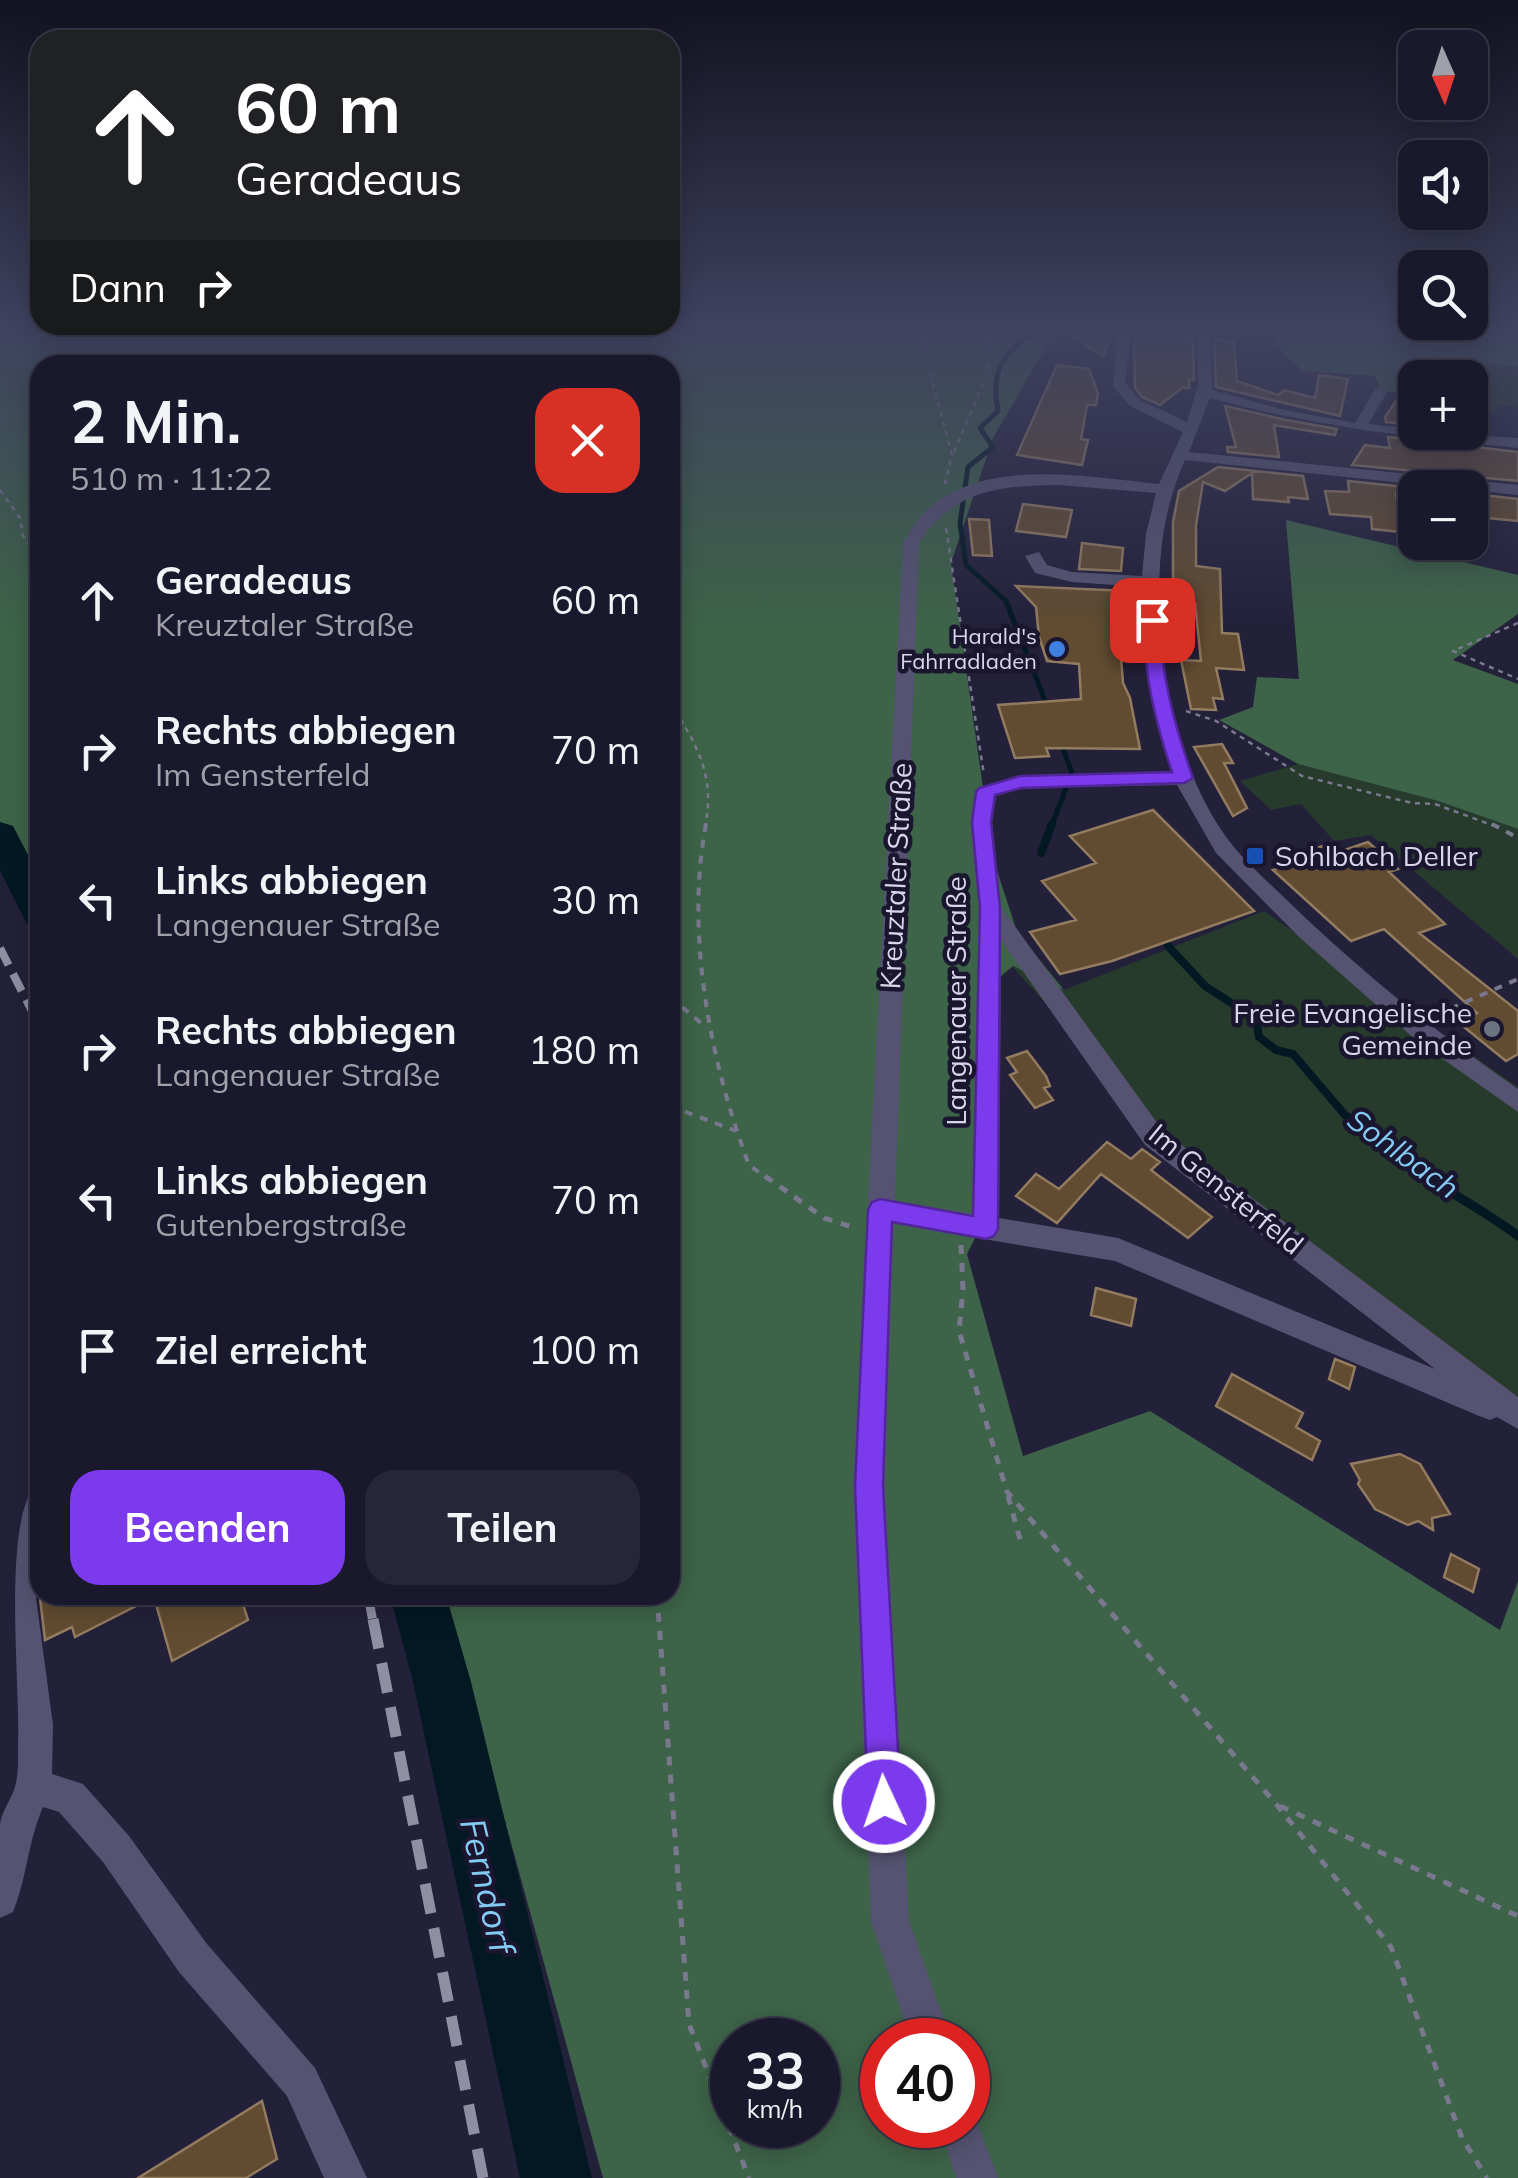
<!DOCTYPE html>
<html lang="de">
<head>
<meta charset="utf-8">
<style>
  :root { --surface:#1a182c; --page:#272538; --text:#f1f3f6; --muted:#9fa0a9; --line:#383748; --accent:#7c3aed }
  body { margin:0; font-family:Mulish,sans-serif; background:var(--page); color:var(--text); height:100vh; display:flex; flex-direction:column; font-size:38px; white-space:nowrap }
  * { box-sizing:border-box; margin:0 }
  p { font-size:32px; color:var(--muted) }
  .icon { flex:none; width:55px; height:55px; fill:none; stroke:currentColor; stroke-width:2; stroke-linecap:round; stroke-linejoin:round }
  .map { position:relative; flex:1; overflow:hidden }
  .side { position:absolute; left:30px; top:355px; width:650px; height:1250px; display:flex; flex-direction:column; background:var(--surface); border-radius:30px; box-shadow:0 5px 25px #0003,0 0 0 2px var(--line) }
  .side>* { flex:none }
  .hud { position:absolute; left:30px; top:30px; width:650px; height:305px; border-radius:30px; box-shadow:0 5px 25px #0003,0 0 0 2px var(--line); background:#202124; color:#fff; overflow:hidden }
  .needle { width:65px; rotate:177deg }
  .tools { position:absolute; left:1398px; top:30px; display:grid; gap:20px }
  .tools a { display:grid; place-items:center; width:90px; height:90px; border-radius:20px; background:var(--surface); box-shadow:0 5px 25px #0003,0 0 0 2px var(--line); font-size:50px }
  .speed { position:absolute; left:710px; top:2018px; display:flex; gap:20px; font-size:50px; font-weight:700; text-align:center }
  .speed>* { display:grid; place-content:center; width:130px; height:130px; border-radius:50%; background:var(--surface); box-shadow:0 5px 25px #0003,0 0 0 2px var(--line); line-height:1 }
  .speed small { font-size:25px; font-weight:400 }
  .speed .limit { border:15px solid #d22; background:#fff; color:#111 }
  .pin { position:absolute; display:grid; place-items:center; width:85px; height:85px; color:#fff; margin:-42px; border-radius:20px; box-shadow:0 5px 15px #0006 }
  .me { position:absolute; width:110px; margin:-55px; rotate:357deg; stroke-linejoin:round; filter:drop-shadow(0 0 8px #0008) }
  .turn { display:flex; align-items:center; gap:35px; height:210px; padding:0 40px; font-size:45px }
  .turn .icon { width:130px; height:130px; stroke-width:2.5 }
  .turn b { display:block; font-size:70px; line-height:85px }
  .then { display:flex; align-items:center; height:95px; padding:0 40px; background:#0003; gap:20px; font-size:38px }
  .round { display:grid; place-items:center; flex:none; width:105px; height:105px; border-radius:30px; background:var(--page) }
  .head { display:flex; align-items:center; justify-content:space-between; height:170px; padding:0 40px }
  h1 { font-size:60px; font-weight:700; line-height:75px }
  .button { display:flex; gap:20px; margin-top:auto; padding:20px 40px }
  .button a { flex:1; height:115px; border-radius:30px; background:var(--accent); color:#fff; font-size:40px; font-weight:700; line-height:115px; text-align:center }
  .button a+a { background:var(--page); color:var(--text) }
  ul { padding:0; list-style:none }
  li { display:flex; align-items:center; gap:30px; height:150px; padding:0 40px }
  li div { flex:1 }
  li b { display:block; font-size:38px }
  li em { font-style:normal }
  .map>svg:first-child { display:block }
</style>
</head>
<body>
<div class="map">
<svg width="1518" height="2178" viewBox="0 0 1518 2178">
  <rect width="100%" height="100%" fill="#23203a"/>
  <!-- green -->
  <path fill="#263b2b" d="M 1432,357 L 1518,367 L 1518,407 L 1499,405 L 1497,413 L 1470,408 L 1470,378 L 1406,379 L 1419,359 Z
    M 1298,764 L 1438,801 L 1518,829 L 1518,959 L 1371,835 L 1334,841 L 1301,804 L 1271,810 L 1240,781 Z
    M 1264,911 L 1518,1087 L 1518,1424 L 1163,1134 L 1012,966 L 1064,990 Z"/>
  <!-- forest -->
  <path fill="#3d6348" fill-rule="evenodd" d="M 0,325 L 1054,325 L 1056,330 L 993,438 L 951,563 L 993,858 L 1017,932 L 1064,990 L 1013,966 L 995,981 L 990,1209 L 967,1254 L 1023,1456 L 1150,1411 L 1500,1630 L 1518,1581 L 1518,2178 L 603,2178 L 443,1595 L 670,1595 L 670,365 L 40,365 L 40,947 L 0,867 ZM 732,2040 L 818,2040 L 818,2125 L 732,2125 ZM 882,2040 L 968,2040 L 968,2125 L 882,2125 Z
    M 1287,325 L 1518,325 L 1518,367 L 1432,357 L 1419,359 L 1397,393 L 1380,389 L 1375,376 L 1302,371 L 1275,344 Z
    M 1286,520 L 1518,575 L 1518,614 L 1453,660 L 1518,684 L 1518,829 L 1438,801 L 1298,764 L 1219,720 L 1253,707 L 1257,677 L 1299,679 Z"/>
  <g fill="none" stroke-linecap="round" stroke-linejoin="round">
    <!-- stream-far2 -->
    <path stroke="#021823" stroke-width="5" d="M 1032,325 L 1035,330 C 1003,353 990,371 998,411 L 980,428 L 993,447 L 968,467 L 960,523 L 966,565 L 1006,601 L 1048,708
      M 1051,827 L 1072,773 L 1060,740"/>
    <!-- stream-far1 -->
    <path stroke="#021823" stroke-width="8" d="M 1041,853 L 1052,824
      M 1168,946 L 1205,986 L 1256,1019 L 1259,1037 L 1276,1050 L 1293,1054 L 1345,1115 L 1429,1179"/>
    <!-- stream -->
    <path stroke="#021823" stroke-width="9" d="M 1425,1176 C 1457,1197 1488,1213 1518,1236"/>
    <!-- river -->
    <path fill="#021823" fill-rule="evenodd" d="M 0,822 L 13,826 L 40,878 L 40,928 L 27,924 L 0,871 Z
      M 390,1595 L 446,1595 L 471,1682 L 592,2178 L 520,2178 L 413,1682 Z"/>
  </g>
  <!-- building -->
  <path fill="#614b31" stroke="#937b5f" stroke-width="2.5" d="M 1053,325 L 1105,329 L 1113,332 L 1103,356 Z
    M 1143,325 L 1180,325 L 1178,336 L 1193,338 L 1194,380 L 1189,379 L 1189,388 L 1182,388 L 1160,405 L 1142,397 L 1135,388 L 1134,339 Z
    M 1214,340 L 1234,341 L 1237,381 L 1278,395 L 1284,390 L 1315,398 L 1319,375 L 1348,379 L 1340,416 L 1216,387 Z
    M 1057,365 L 1089,369 L 1098,393 L 1096,405 L 1087,405 L 1081,439 L 1088,440 L 1082,465 L 1017,455 Z
    M 1415,373 L 1415,425 L 1386,422 L 1385,417 Z
    M 1225,406 L 1286,420 L 1337,429 L 1335,435 L 1274,425 L 1279,457 L 1228,452 L 1227,447 L 1236,447 Z
    M 1388,437 L 1518,452 L 1518,481 L 1352,465 L 1365,445 L 1390,448 Z
    M 1218,467 L 1303,476 L 1308,499 L 1288,497 L 1289,502 L 1253,499 L 1252,473 L 1225,491 L 1203,482 L 1196,525 L 1196,566 L 1220,569 L 1222,633 L 1238,634 L 1244,670 L 1216,668 L 1223,699 L 1213,698 L 1216,710 L 1191,709 L 1181,660 L 1201,661 L 1195,603 L 1181,602 L 1181,580 L 1173,579 L 1173,522 L 1179,491 Z
    M 1348,481 L 1415,488 L 1415,494 L 1396,493 L 1402,532 L 1372,529 L 1371,517 L 1330,514 L 1325,491 L 1349,492 Z
    M 1474,494 L 1518,499 L 1518,521 L 1478,517 Z
    M 1023,504 L 1072,510 L 1066,537 L 1016,531 Z
    M 969,519 L 989,520 L 992,556 L 973,555 Z
    M 1082,543 L 1123,548 L 1121,571 L 1079,569 Z
    M 1016,586 L 1127,591 L 1131,632 L 1119,631 L 1123,683 L 1130,698 L 1140,749 L 1046,748 L 1049,756 L 1015,758 L 998,705 L 1081,699 L 1079,664 L 1047,661 L 1039,637 L 1036,607 Z
    M 1222,744 L 1233,763 L 1224,763 L 1247,808 L 1233,816 L 1194,747 Z
    M 1153,810 L 1254,911 L 1112,961 L 1060,974 L 1030,932 L 1076,920 L 1042,881 L 1096,863 L 1070,836 Z
    M 1368,842 L 1398,869 L 1389,872 L 1445,924 L 1419,933 L 1518,1011 L 1518,1054 L 1506,1061 L 1459,1023 L 1477,1013 L 1384,929 L 1351,941 L 1273,870 L 1286,866 L 1281,861 L 1331,843 L 1339,852 Z
    M 1027,1051 L 1046,1076 L 1050,1086 L 1044,1088 L 1053,1100 L 1035,1108 L 1010,1075 L 1017,1072 L 1007,1058 Z
    M 1107,1142 L 1131,1159 L 1142,1149 L 1160,1162 L 1151,1170 L 1212,1217 L 1188,1238 L 1101,1174 L 1057,1223 L 1016,1196 L 1036,1174 L 1059,1189 Z
    M 1096,1288 L 1136,1299 L 1131,1326 L 1091,1315 Z
    M 1335,1359 L 1355,1367 L 1349,1389 L 1329,1379 Z
    M 1232,1374 L 1303,1413 L 1296,1427 L 1320,1441 L 1312,1460 L 1216,1406 Z
    M 1400,1454 L 1420,1464 L 1450,1514 L 1432,1518 L 1433,1530 L 1418,1521 L 1408,1525 L 1375,1509 L 1358,1484 L 1360,1480 L 1351,1464 Z
    M 1451,1554 L 1479,1569 L 1473,1592 L 1444,1577 Z
    M 40,1591 L 40,1595 L 240,1595 L 248,1620 L 172,1661 L 154,1597 L 75,1637 L 72,1627 L 45,1640 L 40,1598 Z
    M 262,2101 L 277,2159 L 246,2178 L 138,2178 Z"/>
  <g fill="none" stroke-linecap="round" stroke-linejoin="round">
    <!-- path-far2 -->
    <path stroke="#7a788e" stroke-width="2.5" stroke-dasharray="5 5" stroke-linecap="butt" d="M 231,325 L 280,365
      M 335,325 L 372,365
      M 917,325 L 952,455 L 945,484
      M 407,365 L 456,358 L 507,365
      M 509,365 L 524,356 L 549,325
      M 670,407 L 675,349 L 695,325
      M 954,452 L 988,372 L 984,325
      M 0,490 L 20,518 L 23,536 L 40,554
      M 946,528 L 984,775
      M 1518,623 L 1453,651 L 1518,679
      M 670,702 C 696,744 716,775 705,827
      M 1186,711 L 1216,721 L 1302,776 L 1412,803 L 1435,804 L 1497,827"/>
    <!-- path-far1 -->
    <path stroke="#7a788e" stroke-width="4" stroke-dasharray="8 8" stroke-linecap="butt" d="M 706,824 C 685,933 710,1062 749,1165 L 768,1179
      M 1492,824 L 1518,838
      M 670,997 L 707,1028
      M 1436,1015 L 1518,979
      M 670,1106 L 736,1131"/>
    <!-- path -->
    <path stroke="#7a788e" stroke-width="5" stroke-dasharray="9 9" stroke-linecap="butt" d="M 765,1176 L 824,1218 L 855,1228
      M 961,1245 L 963,1289 L 959,1331 L 1007,1492 L 1276,1804 L 1391,1947 L 1462,2138 L 1487,2178
      M 1008,1496 L 1021,1543
      M 657,1595 L 689,2024 L 749,2178
      M 1280,1806 L 1518,1916"/>
    <!-- minor -->
    <path fill="#565372" fill-rule="evenodd" d="M 1105,325 L 1132,328 L 1125,382 L 1140,400 L 1187,422 L 1198,385 L 1197,325 L 1210,325 L 1212,390 L 1285,410 L 1355,423 L 1376,388 L 1381,387 L 1388,391 L 1368,424 L 1415,429 L 1415,432 L 1518,438 L 1518,448 C 1410,437 1315,427 1210,398 L 1189,452 L 1518,485 L 1518,495 L 1185,460 C 1161,513 1157,567 1160,625 C 1165,695 1181,768 1220,828 C 1239,858 1268,881 1293,906 C 1363,973 1438,1034 1518,1089 L 1518,1112 L 1416,1040 L 1299,937 L 1216,853 L 1177,785 L 1021,788 L 996,796 L 992,822 L 1001,907 L 1163,1131 L 1518,1397 L 1518,1429 L 1497,1417 L 1490,1420 L 1479,1416 L 1115,1261 L 894,1224 L 885,1486 L 909,1921 L 951,2040 L 911,2040 L 871,1921 L 853,1486 L 903,542 C 910,532 917,519 926,511 C 984,456 1088,477 1159,484 L 1183,432 L 1130,406 L 1113,386 L 1118,330 ZM 1059,485 L 1156,493 L 1146,534 L 1142,576 L 1072,572 L 1047,565 L 1039,552 L 1025,556 L 1035,573 L 1072,582 L 1142,587 L 1148,685 L 1172,772 L 1020,776 L 979,787 C 962,822 978,871 979,908 C 982,1010 974,1113 972,1214 L 895,1201 L 919,542 C 956,489 999,486 1059,485 ZM 1001,940 L 1145,1145 L 1435,1369 L 1118,1238 L 999,1218 Z
      M 40,1481 L 36,1598 L 53,1725 L 52,1774 L 83,1784 L 129,1836 L 207,1944 L 315,2068 L 367,2178 L 324,2178 L 287,2096 L 179,1972 L 103,1862 L 59,1812 L 43,1807 C 28,1841 27,1878 13,1912 L 0,1918 C 0,1887 0,1856 0,1825 C 1,1813 10,1801 14,1790 C 19,1776 18,1758 18,1744 C 21,1686 0,1510 40,1481 Z
      M 968,2108 L 973,2111 L 998,2178 L 956,2178 L 939,2125 L 968,2125 Z"/>
    <!-- rail-far2 -->
    <path stroke="#8f8ea3" stroke-width="8" stroke-dasharray="19 10" stroke-linecap="butt" d="M 0,948 L 40,1027"/>
    <!-- rail-far1 -->
    <path stroke="#8f8ea3" stroke-width="9" stroke-dasharray="24 11" stroke-linecap="butt" d="M 368,1595 L 373,1622"/>
    <!-- rail -->
    <path stroke="#8f8ea3" stroke-width="11" stroke-dasharray="30 15" stroke-linecap="butt" d="M 373,1619 L 483,2178"/>
  </g>
  <!-- sky -->
  <linearGradient id="sky" x2="0" y2="1"><stop stop-color="#131220"/><stop offset="0.52" stop-color="#3f4260"/><stop offset="1" stop-color="#3f4260" stop-opacity="0"/></linearGradient>
  <rect width="1518" height="629" fill="url(#sky)"/>
  <!-- route -->
  <path fill="#7c3aed" stroke="#51269a" stroke-width="2.5" d="M 1152,615 L 1160,620 C 1161,676 1174,724 1193,778 L 1184,783 L 1021,788 L 995,795 L 991,822 L 1000,908 L 998,1229 L 994,1236 L 986,1239 L 892,1222 L 883,1486 L 901,1802 L 896,1814 L 884,1819 L 873,1814 L 868,1802 L 855,1486 L 868,1210 L 872,1202 L 880,1199 L 973,1216 L 980,908 L 972,822 L 976,792 L 979,788 L 1020,776 L 1172,772 C 1155,721 1144,674 1143,620 Z"/>
  <!-- markers -->
  <circle fill="#3f7fe0" stroke="#1a1630" stroke-width="4" cx="1057" cy="649" r="10"/>
  <rect fill="#1a4fb4" stroke="#1a1630" stroke-width="4" x="1245" y="846" width="20" height="20" rx="5"/>
  <circle fill="#6b7280" stroke="#1a1630" stroke-width="4" cx="1492" cy="1029" r="10"/>
  <g text-anchor="middle" stroke-width="9" stroke-linejoin="round" paint-order="stroke">
    <!-- far-poi labels -->
    <g font-size="22" fill="#d8d7e9" stroke="#1a1630" text-anchor="end">
      <text x="1037" y="644">Harald's<tspan x="1037" dy="25">Fahrradladen</tspan></text>
    </g>
    <!-- poi labels -->
    <g font-size="28" fill="#d8d7e9" stroke="#1a1630" text-anchor="start">
      <text x="1275" y="866">Sohlbach Deller</text>
      <text x="1472" y="1023" text-anchor="end">Freie Evangelische<tspan x="1472" dy="32">Gemeinde</tspan></text>
    </g>
    <!-- street labels -->
    <g font-size="28" fill="#d8d7e9" stroke="#1a1630">
      <text transform="translate(896 876) rotate(-87)" y="10">Kreuztaler Straße</text>
      <text transform="translate(956 1001) rotate(-90)" y="10">Langenauer Straße</text>
      <text transform="translate(1226 1189) rotate(39)" y="10">Im Gensterfeld</text>
    </g>
    <!-- water labels -->
    <g font-size="30" font-style="italic" fill="#84cbf4" stroke="#1a1630">
      <text transform="translate(1403 1154) rotate(36)" y="10">Sohlbach</text>
    </g>
    <!-- near-water labels -->
    <g font-size="35" font-style="italic" fill="#84cbf4" stroke="#1a1630">
      <text transform="translate(487 1886) rotate(77)" y="12">Ferndorf</text>
    </g>
  </g>
</svg>
<div class="tools">
<a><svg class="needle" viewBox="-14 -14 28 28"><path d="M0-13l5 13h-10z" fill="#e53935"/><path d="M0 13l5-13h-10z" fill="#9fa0a9"/></svg></a>
<a><svg class="icon" aria-label="sound" viewBox="0 0 24 24"><path d="M4 9h4l5-4v14l-5-4H4zM17 9q2 3 0 6"/></svg></a>
<a><svg class="icon" aria-label="search" viewBox="0 0 24 24"><circle cx="10" cy="10" r="6"/><path d="M15 15l6 6"/></svg></a>
<a>+</a>
<a>−</a>
</div>
<div class="speed"><div>33<small>km/h</small></div><div class="limit">40</div></div>
<div class="pin" style="left:1152px;top:620px;background:#d93025"><svg class="icon" aria-label="arrive" viewBox="0 0 24 24"><path d="M6 21V4h12l-3 4 3 4H6"/></svg></div>
<svg class="me" style="left:884px;top:1802px" viewBox="-20 -20 40 40"><circle r="17" fill="#7c3aed" stroke="#fff" stroke-width="3"/><path d="M0-11L8 9 0 5-8 9z" fill="#fff"/></svg>
<div class="hud">
<div class="turn"><svg class="icon" aria-label="ahead" viewBox="0 0 24 24"><path d="M12 20V5M6 11l6-6 6 6"/></svg><div><b>60 m</b>Geradeaus</div></div>
<div class="then">Dann<svg class="icon" aria-label="right" viewBox="0 0 24 24"><path d="M7 20v-9h11M14 6l5 5-5 5"/></svg></div>
</div>
<section class="side">
<div class="head"><div><h1>2 Min.</h1><p>510 m · 11:22</p></div><a class="round" style="background:#d93025;color:#fff"><svg class="icon" aria-label="close" viewBox="0 0 24 24"><path d="M6 6l12 12M18 6L6 18"/></svg></a></div>
<ul>
<li><svg class="icon" aria-label="ahead" viewBox="0 0 24 24"><path d="M12 20V5M6 11l6-6 6 6"/></svg><div><b>Geradeaus</b><p>Kreuztaler Straße</p></div><em>60 m</em></li>
<li><svg class="icon" aria-label="right" viewBox="0 0 24 24"><path d="M7 20v-9h11M14 6l5 5-5 5"/></svg><div><b>Rechts abbiegen</b><p>Im Gensterfeld</p></div><em>70 m</em></li>
<li><svg class="icon" aria-label="left" viewBox="0 0 24 24"><path d="M17 20v-9H6M10 6l-5 5 5 5"/></svg><div><b>Links abbiegen</b><p>Langenauer Straße</p></div><em>30 m</em></li>
<li><svg class="icon" aria-label="right" viewBox="0 0 24 24"><path d="M7 20v-9h11M14 6l5 5-5 5"/></svg><div><b>Rechts abbiegen</b><p>Langenauer Straße</p></div><em>180 m</em></li>
<li><svg class="icon" aria-label="left" viewBox="0 0 24 24"><path d="M17 20v-9H6M10 6l-5 5 5 5"/></svg><div><b>Links abbiegen</b><p>Gutenbergstraße</p></div><em>70 m</em></li>
<li><svg class="icon" aria-label="arrive" viewBox="0 0 24 24"><path d="M6 21V4h12l-3 4 3 4H6"/></svg><div><b>Ziel erreicht</b></div><em>100 m</em></li>
</ul>
<div class="button"><a>Beenden</a><a>Teilen</a></div>
</section>
</div>
</body>
</html>
